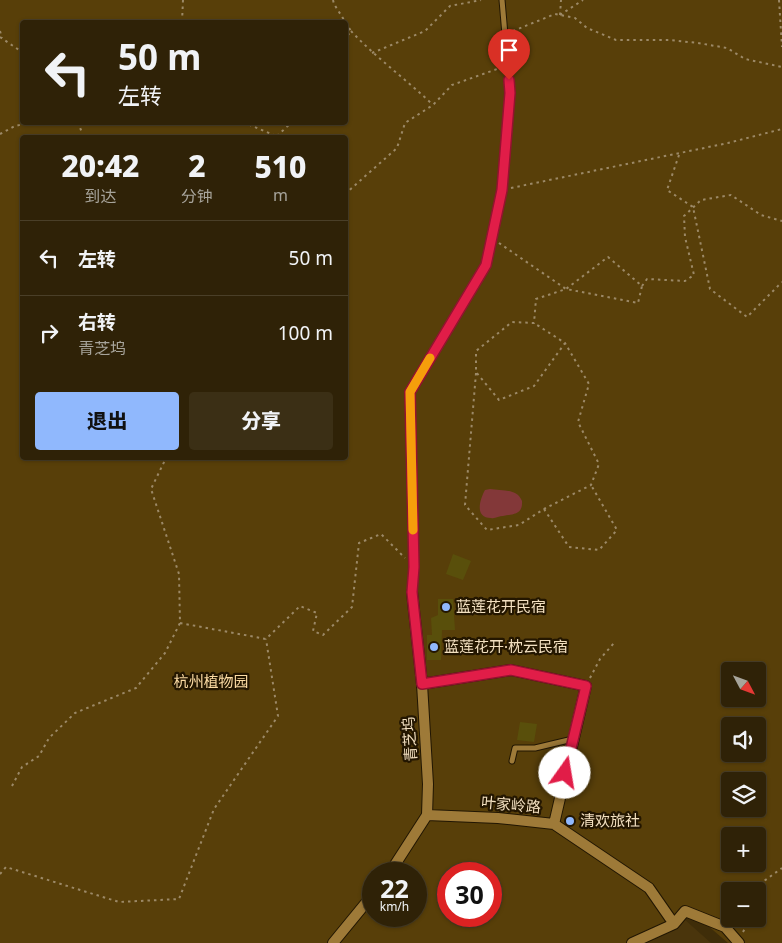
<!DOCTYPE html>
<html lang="zh">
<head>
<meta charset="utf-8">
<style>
  :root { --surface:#2f2207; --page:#3b2f15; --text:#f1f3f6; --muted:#a7a49b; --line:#4a3f28; --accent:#90b8fd }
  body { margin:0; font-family:"Noto Sans","Noto Sans SC",sans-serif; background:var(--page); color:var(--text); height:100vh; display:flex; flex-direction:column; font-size:19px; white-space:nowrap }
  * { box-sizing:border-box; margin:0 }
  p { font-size:16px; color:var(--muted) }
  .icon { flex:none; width:28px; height:28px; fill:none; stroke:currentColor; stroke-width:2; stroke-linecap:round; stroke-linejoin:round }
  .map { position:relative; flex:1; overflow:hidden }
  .panel { position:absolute; left:20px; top:135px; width:328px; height:325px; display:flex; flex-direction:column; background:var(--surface); border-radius:5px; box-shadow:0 1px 4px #0004,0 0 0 1px var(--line) }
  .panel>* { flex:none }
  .hud { position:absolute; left:20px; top:20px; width:328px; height:105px; border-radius:5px; box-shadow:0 1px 4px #0004,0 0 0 1px var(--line); background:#2f2207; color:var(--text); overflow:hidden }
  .needle { width:32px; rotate:131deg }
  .tools { position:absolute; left:721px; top:662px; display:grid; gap:10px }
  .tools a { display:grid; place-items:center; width:45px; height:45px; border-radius:5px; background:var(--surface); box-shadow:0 1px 4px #0004,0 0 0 1px var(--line); font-size:25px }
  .speed { position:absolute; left:362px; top:862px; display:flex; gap:10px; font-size:25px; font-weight:700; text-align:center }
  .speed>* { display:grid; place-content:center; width:65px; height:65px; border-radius:50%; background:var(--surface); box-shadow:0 1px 4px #0004,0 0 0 1px var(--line); line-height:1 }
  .speed small { font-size:12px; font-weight:400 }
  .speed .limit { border:8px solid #d22; background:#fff; color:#111 }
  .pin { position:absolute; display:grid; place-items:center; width:42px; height:42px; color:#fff; margin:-51px -21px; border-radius:50% 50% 50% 0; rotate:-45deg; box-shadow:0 0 5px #0007 }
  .pin .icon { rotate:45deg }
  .me { position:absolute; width:55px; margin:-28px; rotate:13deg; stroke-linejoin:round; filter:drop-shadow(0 0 4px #0008) }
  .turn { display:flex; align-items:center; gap:18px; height:105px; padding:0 15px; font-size:22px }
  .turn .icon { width:65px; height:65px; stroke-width:2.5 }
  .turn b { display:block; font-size:35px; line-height:42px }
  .eta { display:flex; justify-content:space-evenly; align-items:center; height:85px; text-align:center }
  .eta b { font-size:30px; font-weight:800; line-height:35px }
  .primary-button { display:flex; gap:10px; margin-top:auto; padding:10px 15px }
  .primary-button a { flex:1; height:58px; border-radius:5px; background:var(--accent); color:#111; font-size:20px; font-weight:800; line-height:58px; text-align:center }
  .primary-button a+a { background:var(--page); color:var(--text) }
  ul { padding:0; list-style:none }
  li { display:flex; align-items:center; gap:15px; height:75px; padding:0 15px; border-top:1px solid var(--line) }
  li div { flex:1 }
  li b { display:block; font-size:19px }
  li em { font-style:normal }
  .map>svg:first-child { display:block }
</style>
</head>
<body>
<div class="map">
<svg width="782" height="943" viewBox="0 0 782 943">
  <rect width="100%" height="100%" fill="#3f2d09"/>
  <!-- built -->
  <path fill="#4a350c" d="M 684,919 L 711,943 L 636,943 Z"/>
  <!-- green -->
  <path fill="#583f09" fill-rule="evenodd" d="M 0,0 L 782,0 L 782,943 L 728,943 L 699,918 L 687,918 L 638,943 L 0,943 ZM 22,22 L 345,22 L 345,122 L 22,122 ZM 22,138 L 345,138 L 345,458 L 22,458 ZM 730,671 L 758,671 L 758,699 L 730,699 ZM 730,726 L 758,726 L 758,754 L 730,754 ZM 730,781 L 758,781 L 758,809 L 730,809 ZM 730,836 L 758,836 L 758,864 L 730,864 ZM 374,874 L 416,874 L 416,916 L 374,916 ZM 449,874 L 491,874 L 491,916 L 449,916 ZM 730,891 L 758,891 L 758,919 L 730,919 Z"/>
  <!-- water -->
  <path fill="#833839" d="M 490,489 C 501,491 517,488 522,501 C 523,515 513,514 503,516 C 499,516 495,519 491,518 C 474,518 480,499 485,490 Z"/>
  <!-- building -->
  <path fill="#594f0b" d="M 453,554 L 471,561 L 463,580 L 446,574 Z
    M 438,599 L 453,599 L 455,630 L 442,630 L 441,660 L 427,660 L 427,635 L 432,635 L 431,618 L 438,615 Z
    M 520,722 L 537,724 L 534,742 L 517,740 Z"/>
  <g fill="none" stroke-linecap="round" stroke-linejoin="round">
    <!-- lane casing -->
    <g stroke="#211603" stroke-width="7">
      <path id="lane" d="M 412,592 L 414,567 L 410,392 L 486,265 L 502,190 L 510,93 L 502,0
        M 512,761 L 515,748 L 535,748 L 573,739"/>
    </g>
    <!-- street casing -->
    <g stroke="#211603" stroke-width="12">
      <path id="street" d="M 422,684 L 511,670 L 586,686 L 554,824
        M 427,815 L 498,818 L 554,824 L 649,888 L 674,924
        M 389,874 L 427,815 L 428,784 L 422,684 L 412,592
        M 333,943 L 374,893
        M 632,943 L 674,924 L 685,911 L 725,927 L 739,943"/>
    </g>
    <!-- path -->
    <path stroke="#9c8967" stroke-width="2" stroke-dasharray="2.5 4" stroke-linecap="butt" d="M 333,0 L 334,4 L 351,31 L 345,39
      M 779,0 L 782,47
      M 560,15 L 583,0
      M 560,15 L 561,0
      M 182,22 L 183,0
      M 0,31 L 2,38
      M 351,31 C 376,58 406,79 433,105
      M 513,31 L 555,14 L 575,18 L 587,28 L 616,40 L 669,40 L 698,43 L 727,48 L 745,59 L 782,67
      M 0,37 L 22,52
      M 372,53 L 425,31 L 450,6 L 481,0
      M 78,122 L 82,133 L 81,138
      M 243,122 L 276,136
      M 0,134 L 15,126 L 32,122
      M 277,136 L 292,122
      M 679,155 L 667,190 L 693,207 L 710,289 L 747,317 L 782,282
      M 511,188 L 728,143 L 782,129
      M 345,194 L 397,148 L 405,123 L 433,105 L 452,85 L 500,68
      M 499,243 L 566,289 L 638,303 L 642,286 L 608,257 L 566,289 L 536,299 L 534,323 L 512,322 L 476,351 L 476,372 L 499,400 L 534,386 L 565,343 L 534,323
      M 642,286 L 647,279 L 685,281 L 694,275 L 685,237 L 684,216 L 701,200 L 731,195 L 761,215 L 782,221
      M 476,373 L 465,505 L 487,530 L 519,525 L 544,509 L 591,485 L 599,464 L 578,422 L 589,384 L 565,343
      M 544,509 L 569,547 L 599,550 L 617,530 L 591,485
      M 180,623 L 266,639 L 300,606 L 317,613 L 313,631 L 323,635 L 352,607 L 359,543 L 381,534 L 405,558
      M 590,678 L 600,659 L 614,643
      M 12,786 L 22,767 L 39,756 L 49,738 L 75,713 L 136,688 L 165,653 L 180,623 L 179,574 L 151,489 L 166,458
      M 0,874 L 6,867 L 119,902 L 179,899 L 214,809 L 278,716 L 266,639
      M 757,891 L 764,881 L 782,868
      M 743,932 L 750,919"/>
    <!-- lane -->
    <use href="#lane" stroke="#9e7a38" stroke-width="5"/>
    <!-- street -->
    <use href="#street" stroke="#9e7a38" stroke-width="10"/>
  </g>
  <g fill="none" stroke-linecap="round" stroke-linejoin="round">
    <!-- route casing -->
    <g stroke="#92132f" stroke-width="12">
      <path id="route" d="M 509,80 L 510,93 L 502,190 L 486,265 L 410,392 L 414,567 L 412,592 L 422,684 L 511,670 L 586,686 L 565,773"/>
    </g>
    <!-- route -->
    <use href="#route" stroke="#e11d48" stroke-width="9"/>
    <!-- slow -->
    <path stroke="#f59e0b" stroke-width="9" d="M 413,530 L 410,392 L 430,358"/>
  </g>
  <!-- markers -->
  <g fill="#90b8fd" stroke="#231600" stroke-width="2">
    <circle cx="446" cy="607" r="5"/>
    <circle cx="434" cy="647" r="5"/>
    <circle cx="570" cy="821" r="5"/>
  </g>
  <g text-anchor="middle" stroke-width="4.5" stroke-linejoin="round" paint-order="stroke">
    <!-- poi labels -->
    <g font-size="15" fill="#f3e0c0" stroke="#231600" text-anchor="start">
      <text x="456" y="612">蓝莲花开民宿</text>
      <text x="444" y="652">蓝莲花开·枕云民宿</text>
      <text x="580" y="826">清欢旅社</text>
    </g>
    <!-- park labels -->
    <g font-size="15" fill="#fcdba3" stroke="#231600">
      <text x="211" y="687">杭州植物园</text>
    </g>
    <!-- street labels -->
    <g font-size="15" fill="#f3e0c0" stroke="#231600">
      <text transform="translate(410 739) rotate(-94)" y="5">青芝坞</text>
      <text transform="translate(511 805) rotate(5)" y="5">叶家岭路</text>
    </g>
  </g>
</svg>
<div class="tools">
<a><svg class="needle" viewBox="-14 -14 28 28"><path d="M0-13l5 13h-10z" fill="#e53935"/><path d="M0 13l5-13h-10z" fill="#a7a49b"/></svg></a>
<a><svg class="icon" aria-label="sound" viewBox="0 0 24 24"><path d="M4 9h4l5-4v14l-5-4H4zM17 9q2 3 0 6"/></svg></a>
<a><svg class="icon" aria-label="layers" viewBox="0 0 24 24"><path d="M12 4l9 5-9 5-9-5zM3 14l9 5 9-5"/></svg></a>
<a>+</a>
<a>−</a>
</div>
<div class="speed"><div>22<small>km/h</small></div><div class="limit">30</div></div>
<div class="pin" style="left:509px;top:80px;background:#d93025"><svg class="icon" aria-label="arrive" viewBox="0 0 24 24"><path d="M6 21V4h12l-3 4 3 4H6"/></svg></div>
<svg class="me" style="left:565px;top:773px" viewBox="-20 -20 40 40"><circle r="19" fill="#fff"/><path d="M0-13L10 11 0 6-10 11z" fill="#e11d48"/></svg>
<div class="hud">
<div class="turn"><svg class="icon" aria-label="left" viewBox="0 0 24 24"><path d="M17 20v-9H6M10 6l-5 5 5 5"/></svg><div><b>50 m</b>左转</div></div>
</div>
<section class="panel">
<div class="eta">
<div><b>20:42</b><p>到达</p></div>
<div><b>2</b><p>分钟</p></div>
<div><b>510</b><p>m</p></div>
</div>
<ul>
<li><svg class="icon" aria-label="left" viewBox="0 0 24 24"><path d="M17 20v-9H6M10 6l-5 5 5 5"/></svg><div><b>左转</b></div><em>50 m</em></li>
<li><svg class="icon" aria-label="right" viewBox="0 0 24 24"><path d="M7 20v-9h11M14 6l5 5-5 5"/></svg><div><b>右转</b><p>青芝坞</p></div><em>100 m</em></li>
</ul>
<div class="primary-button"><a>退出</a><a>分享</a></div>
</section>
</div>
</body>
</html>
